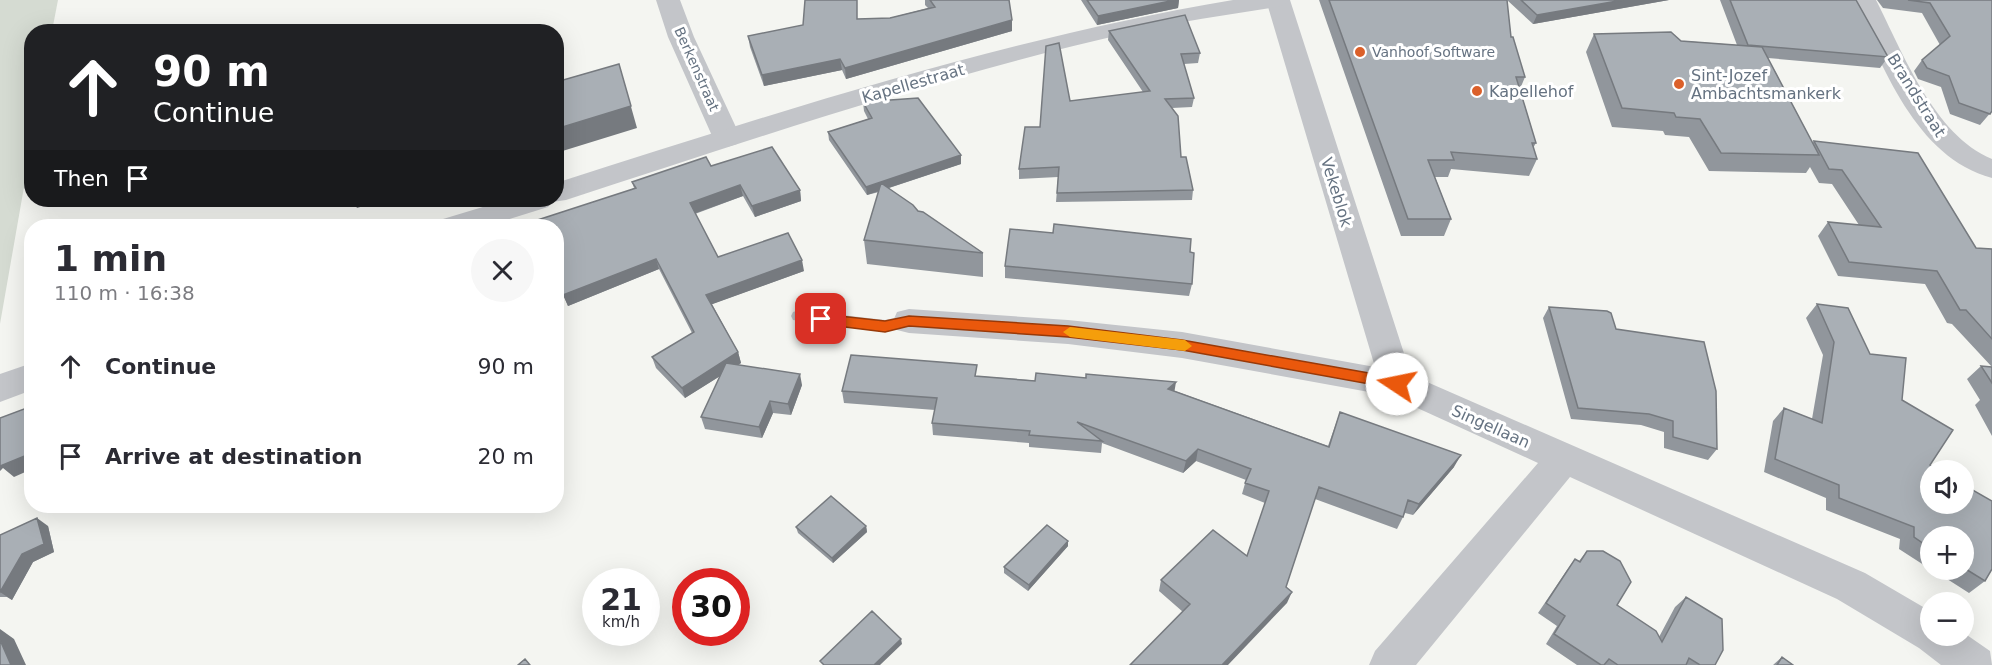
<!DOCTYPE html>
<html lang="en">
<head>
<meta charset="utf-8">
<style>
  :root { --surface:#fff; --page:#f7f7f7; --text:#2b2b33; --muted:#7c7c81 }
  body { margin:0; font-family:"DejaVu Sans",sans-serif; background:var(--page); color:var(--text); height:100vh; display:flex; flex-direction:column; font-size:22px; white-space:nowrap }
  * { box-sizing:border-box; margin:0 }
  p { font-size:20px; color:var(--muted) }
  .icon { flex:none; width:33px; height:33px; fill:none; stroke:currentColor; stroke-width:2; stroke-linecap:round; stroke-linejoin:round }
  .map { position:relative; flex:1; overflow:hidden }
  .drawer { position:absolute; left:24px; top:219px; width:540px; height:294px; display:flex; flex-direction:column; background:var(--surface); border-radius:24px; box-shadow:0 6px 24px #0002 }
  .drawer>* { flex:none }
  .banner { position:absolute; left:24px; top:24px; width:540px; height:183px; border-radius:24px; box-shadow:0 6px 24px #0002; background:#202124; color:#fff; overflow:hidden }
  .tools { position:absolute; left:1920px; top:460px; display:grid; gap:12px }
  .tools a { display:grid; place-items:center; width:54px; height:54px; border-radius:50%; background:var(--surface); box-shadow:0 6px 24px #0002; font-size:30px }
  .speed { position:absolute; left:582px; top:568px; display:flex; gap:12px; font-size:30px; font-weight:700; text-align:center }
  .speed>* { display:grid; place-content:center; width:78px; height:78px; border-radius:50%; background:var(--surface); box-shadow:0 6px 24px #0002; line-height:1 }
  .speed small { font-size:15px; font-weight:400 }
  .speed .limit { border:9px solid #d22; background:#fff; color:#111 }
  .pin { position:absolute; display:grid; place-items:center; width:51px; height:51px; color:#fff; margin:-26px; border-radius:12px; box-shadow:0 3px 9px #0006 }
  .me { position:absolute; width:66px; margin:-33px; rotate:281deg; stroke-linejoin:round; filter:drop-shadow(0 0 4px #0008) }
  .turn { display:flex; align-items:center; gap:21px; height:126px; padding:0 30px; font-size:27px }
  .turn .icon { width:78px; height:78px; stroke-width:2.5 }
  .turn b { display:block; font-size:42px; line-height:51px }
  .then { display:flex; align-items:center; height:57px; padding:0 30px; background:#0003; gap:12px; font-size:22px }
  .round { display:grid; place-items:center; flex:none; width:63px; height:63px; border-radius:32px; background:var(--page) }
  .head { display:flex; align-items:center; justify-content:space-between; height:102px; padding:0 30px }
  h1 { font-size:36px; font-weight:700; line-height:45px }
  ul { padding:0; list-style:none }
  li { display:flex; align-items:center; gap:18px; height:90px; padding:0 30px }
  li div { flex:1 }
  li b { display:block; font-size:22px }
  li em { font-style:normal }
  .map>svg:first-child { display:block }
</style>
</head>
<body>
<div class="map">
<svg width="1992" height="665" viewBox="0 0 1992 665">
  <rect width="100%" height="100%" fill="#f4f5f1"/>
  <!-- green -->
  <path fill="#d5dbd2" d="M 0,0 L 58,0 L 52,31 L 32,32 L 31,147 L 0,324 Z"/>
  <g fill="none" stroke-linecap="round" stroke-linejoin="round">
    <!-- service -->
    <path fill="#c3c5c9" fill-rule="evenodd" d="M 799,310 L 885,320 L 909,315 L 917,321 L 915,325 L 885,332 L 793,320 L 791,316 L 793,312 Z"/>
    <!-- minor -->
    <path fill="#c3c5c9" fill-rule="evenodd" d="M 656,0 L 680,0 L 694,37 L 741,138 L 737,144 L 727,147 L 717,144 L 713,138 L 668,37 Z
      M 1266,0 L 1290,0 L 1411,375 L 1865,573 L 1930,611 L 1930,636 L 1964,636 L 1964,633 L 1990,651 L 1992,665 L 1941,665 L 1919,648 L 1837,599 L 1570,477 L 1416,665 L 1369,665 L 1375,651 L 1538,463 L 1391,396 L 1182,358 L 1068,344 L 909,333 L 897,330 L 893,321 L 897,312 L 909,309 L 1068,320 L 1182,332 L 1375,367 Z"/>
    <!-- tertiary -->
    <path fill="#c3c5c9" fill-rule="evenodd" d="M 1233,0 L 1288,0 L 1285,5 L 1276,7 C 1228,15 1180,21 1133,32 C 941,75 753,139 566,200 L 552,202 L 548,207 L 487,226 L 439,226 L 443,219 L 506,200 L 556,200 L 556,183 C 779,112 1002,39 1233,0 Z
      M 1852,0 L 1876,0 C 1903,53 1934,135 1992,159 L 1992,178 C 1915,157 1883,66 1852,0 Z
      M 32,363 L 32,390 L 0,402 L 0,374 Z"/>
  </g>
  <!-- wall -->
  <path fill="#91969c" d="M 925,0 L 1009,0 L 1012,31 L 846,79 L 842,70 L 764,86 L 750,47 L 748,36 L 858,19 L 890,18 L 928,8 L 925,5 Z
    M 1081,0 L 1179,0 L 1178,8 L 1097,25 Z
    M 1319,0 L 1507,0 L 1511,37 L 1525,77 L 1520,89 L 1536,143 L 1533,148 L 1537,159 L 1529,176 L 1451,169 L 1448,177 L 1435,177 L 1451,219 L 1444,236 L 1401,236 Z
    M 1507,0 L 1669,0 L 1533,24 Z
    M 1720,0 L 1856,0 L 1888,57 L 1880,68 L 1768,58 L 1812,142 L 1814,141 L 1976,248 L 1992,249 L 1992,436 L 1975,405 L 1980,400 L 1967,379 L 1981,366 L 1992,367 L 1952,324 L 1947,323 L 1925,284 L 1838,276 L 1818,236 L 1828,222 L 1859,225 L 1832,184 L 1819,183 L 1810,167 L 1806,173 L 1709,171 L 1689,137 L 1665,135 L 1663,131 L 1612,127 L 1586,52 L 1594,34 L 1737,45 Z
    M 1877,0 L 1992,0 L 1992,111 L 1980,125 L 1950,114 L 1941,87 L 1918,79 L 1914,71 L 1922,60 L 1940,45 L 1922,13 L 1883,8 Z
    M 1109,31 L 1200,53 L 1198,63 L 1184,64 L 1194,98 L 1192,107 L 1172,108 L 1181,157 L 1193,190 L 1192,200 L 1056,202 L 1058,177 L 1019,179 L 1019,169 L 1040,127 L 1070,101 L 1143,92 L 1108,40 Z
    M 863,102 L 961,155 L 961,164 L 889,188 L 918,211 L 983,253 L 983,277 L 867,264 L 864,240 L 879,192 L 867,195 L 829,140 L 828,132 L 868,119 L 864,111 Z
    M 711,166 L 800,190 L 801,201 L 755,217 L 743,196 L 695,214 L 718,257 L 804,271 L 712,304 L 738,352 L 741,363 L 738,365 L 802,385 L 791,415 L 773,413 L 762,438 L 705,429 L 701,417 L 720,376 L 685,398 L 656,368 L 652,357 L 692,333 L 659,269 L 568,306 L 559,284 L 556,285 L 556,226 L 634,188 L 632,182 Z
    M 1190,252 L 1192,284 L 1189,296 L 1005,278 L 1005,266 Z
    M 1817,304 L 1870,354 L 1902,400 L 1930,465 L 1985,581 L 1969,593 L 1933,570 L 1964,570 L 1964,537 L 1930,537 L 1930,569 L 1899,549 L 1900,539 L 1826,510 L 1826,498 L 1764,472 L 1773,421 L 1784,408 L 1812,419 L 1823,355 L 1806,318 Z
    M 1549,307 L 1616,329 L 1717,449 L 1708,460 L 1664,448 L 1664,432 L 1641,425 L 1571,419 L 1543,318 Z
    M 977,376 L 1175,391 L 1328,446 L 1340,412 L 1454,467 L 1413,515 L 1405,513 L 1397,529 L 1315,499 L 1286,587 L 1287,603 L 1183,612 L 1159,591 L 1161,580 L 1247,556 L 1265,503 L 1242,494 L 1246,480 L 1196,461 L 1183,473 L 1102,443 L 1101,453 L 1029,447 L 1029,443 L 933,435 L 932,423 L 935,410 L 844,403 L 842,391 Z
    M 48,526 L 54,552 L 33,562 L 12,600 L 7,597 L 0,597 L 0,535 Z
    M 866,526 L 867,532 L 833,563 L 798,533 L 796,527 Z
    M 1068,541 L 1068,546 L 1028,591 L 1004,573 L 1004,567 Z
    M 1587,551 L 1617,605 L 1659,637 L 1675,607 L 1686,597 L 1715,665 L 1577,665 L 1546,644 L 1557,626 L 1538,613 L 1567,570 L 1575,559 L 1579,561 Z
    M 1782,657 L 1793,665 L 1773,665 Z"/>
  <!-- shaded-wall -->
  <path fill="#767a7f" d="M 1175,0 L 1179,0 L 1178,8 L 1097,25 L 1098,16 Z
    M 1623,0 L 1669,0 L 1533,24 L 1537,15 Z
    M 1012,20 L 1012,31 L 846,79 L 845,68 Z
    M 840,59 L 842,70 L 764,86 L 762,75 Z
    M 619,64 L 637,128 L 556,153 L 556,129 Z
    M 961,155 L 961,164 L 867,195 L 866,187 Z
    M 740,185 L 743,196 L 693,214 L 690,203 Z
    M 800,190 L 801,201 L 755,217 L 752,206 Z
    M 352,200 L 383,200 L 357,208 Z
    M 656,259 L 659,269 L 568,306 L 563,295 Z
    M 802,260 L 804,271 L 710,305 L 706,295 Z
    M 32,290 L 32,298 L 25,291 Z
    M 738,352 L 741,363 L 685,398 L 682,388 Z
    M 800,374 L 802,385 L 791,415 L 788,404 Z
    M 1176,382 L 1174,394 L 1168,389 Z
    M 770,401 L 773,413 L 762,438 L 759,427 Z
    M 1198,449 L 1196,461 L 1183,473 L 1186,461 Z
    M 0,451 L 32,453 L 32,469 L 14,477 L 3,468 L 0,471 Z
    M 1461,455 L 1454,467 L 1413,515 L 1419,504 Z
    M 37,518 L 48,526 L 54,552 L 33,562 L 12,600 L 0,592 L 22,554 Z
    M 866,526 L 867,532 L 833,563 L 832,558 Z
    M 1068,541 L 1068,546 L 1028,591 L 1029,585 Z
    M 1292,592 L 1287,603 L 1228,665 L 1222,665 Z
    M 0,629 L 14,639 L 26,665 L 11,665 L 0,640 Z
    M 901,639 L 902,644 L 880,665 L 874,665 Z"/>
  <!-- building -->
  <path fill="#a9afb5" stroke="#767a7f" stroke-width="1.5" d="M 805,0 L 857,0 L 857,19 L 890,18 L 935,7 L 930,0 L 1009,0 L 1012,20 L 845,68 L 840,59 L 762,75 L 748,36 L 803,25 Z
    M 1087,0 L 1175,0 L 1098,16 Z
    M 1329,0 L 1507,0 L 1511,37 L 1513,37 L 1525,77 L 1516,77 L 1536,143 L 1532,143 L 1537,159 L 1451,152 L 1454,160 L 1428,160 L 1451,219 L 1408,219 Z
    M 1521,0 L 1623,0 L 1537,15 Z
    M 1730,0 L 1856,0 L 1888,57 L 1748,45 Z
    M 1908,0 L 1992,0 L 1992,111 L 1990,114 L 1959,103 L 1949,76 L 1927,68 L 1922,60 L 1950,36 L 1930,3 Z
    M 1185,15 L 1200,53 L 1181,54 L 1194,98 L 1165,99 L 1178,116 L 1181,157 L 1186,157 L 1193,190 L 1057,193 L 1059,167 L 1019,169 L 1025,127 L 1040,127 L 1046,46 L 1059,43 L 1070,101 L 1150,91 L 1109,31 Z
    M 1671,32 L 1681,41 L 1762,47 L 1819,155 L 1721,153 L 1700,119 L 1676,117 L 1674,113 L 1622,108 L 1594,34 Z
    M 619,64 L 631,106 L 556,129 L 556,82 Z
    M 918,98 L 961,155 L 866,187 L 828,132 L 872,118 L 863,102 Z
    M 1814,141 L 1918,153 L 1976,248 L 1992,249 L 1992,339 L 1966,310 L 1960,310 L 1937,271 L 1849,262 L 1828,222 L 1881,227 L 1842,170 L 1829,169 Z
    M 772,147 L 800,190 L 752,206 L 740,185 L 690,203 L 718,257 L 788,233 L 802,260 L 706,295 L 738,352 L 682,388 L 652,357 L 694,332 L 656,259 L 563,295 L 556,279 L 556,226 L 519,226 L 636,188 L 632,182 L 706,157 L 711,166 Z
    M 881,183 L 913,205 L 918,211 L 923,212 L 983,253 L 864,240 Z
    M 1054,224 L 1191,239 L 1190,252 L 1194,253 L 1192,284 L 1005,266 L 1010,229 L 1053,233 Z
    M 32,260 L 32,290 L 25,291 Z
    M 1817,304 L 1848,308 L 1870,354 L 1906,358 L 1902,400 L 1953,430 L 1930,465 L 1939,471 L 1930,471 L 1930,504 L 1964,504 L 1964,485 L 1992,501 L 1992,569 L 1985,581 L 1964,568 L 1964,537 L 1930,537 L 1930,548 L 1914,537 L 1914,527 L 1839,498 L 1839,485 L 1775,459 L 1784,408 L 1822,423 L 1834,342 Z
    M 1549,307 L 1607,311 L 1611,313 L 1616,329 L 1704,342 L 1716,391 L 1717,449 L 1673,437 L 1673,421 L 1649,414 L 1578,408 Z
    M 851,355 L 977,365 L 975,376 L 1035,381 L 1036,373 L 1086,378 L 1086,374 L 1176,382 L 1168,389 L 1329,447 L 1340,412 L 1461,455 L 1419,504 L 1408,500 L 1403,517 L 1319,487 L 1286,587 L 1292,592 L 1222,665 L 1130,665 L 1190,604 L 1161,580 L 1213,530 L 1247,556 L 1269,491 L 1245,483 L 1251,469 L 1198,449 L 1186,461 L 1077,422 L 1102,441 L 1029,435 L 1030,431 L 932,423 L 937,398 L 842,391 Z
    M 726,363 L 800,374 L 788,404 L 770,401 L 759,427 L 701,417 Z
    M 1981,366 L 1992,367 L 1992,383 Z
    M 32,406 L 32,453 L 0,466 L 0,418 Z
    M 831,496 L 866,526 L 832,558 L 796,527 Z
    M 37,518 L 44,544 L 22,554 L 0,592 L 0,535 Z
    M 1047,525 L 1068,541 L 1029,585 L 1004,567 Z
    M 1587,551 L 1603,551 L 1620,561 L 1631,582 L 1617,605 L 1656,631 L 1662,642 L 1686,597 L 1722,619 L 1723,650 L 1715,665 L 1700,665 L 1689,658 L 1686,665 L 1618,665 L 1609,659 L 1604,665 L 1601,665 L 1554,634 L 1565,616 L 1546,603 L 1575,559 L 1580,562 Z
    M 872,611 L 901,639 L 874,665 L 824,665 L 820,661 Z
    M 0,640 L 11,665 L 0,665 Z
    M 1782,657 L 1793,665 L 1777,665 Z
    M 525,659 L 530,665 L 518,665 Z"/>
  <!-- route -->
  <path fill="#ea580c" stroke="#983908" stroke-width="1.5" d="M 821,314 L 885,321 L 909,316 L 1068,326 L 1182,340 L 1397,378 L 1404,384 L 1397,389 L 1182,350 L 1068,337 L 909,326 L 885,332 L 821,324 L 814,319 Z"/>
  <!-- slow -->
  <path fill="#f59e0b" d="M 1070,327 L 1185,340 L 1192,346 L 1185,351 L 1070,337 L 1063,332 Z"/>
  <!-- markers -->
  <g fill="#db602a" stroke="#fff" stroke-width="2">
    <circle cx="1360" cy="52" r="6"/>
    <circle cx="1679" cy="84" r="6"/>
    <circle cx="1477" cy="91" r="6"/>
  </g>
  <g text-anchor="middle" stroke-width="6" stroke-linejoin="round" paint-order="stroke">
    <!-- far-poi labels -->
    <g font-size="14" fill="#657281" stroke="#fff" text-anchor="start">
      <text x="1372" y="57">Vanhoof Software</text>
    </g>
    <!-- far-street labels -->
    <g font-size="14" fill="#657281" stroke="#fff">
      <text transform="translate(697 69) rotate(66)" y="5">Berkenstraat</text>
    </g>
    <!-- poi labels -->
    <g font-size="16" fill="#657281" stroke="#fff" text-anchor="start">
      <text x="1691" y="81">Sint-Jozef<tspan x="1691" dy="18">Ambachtsmankerk</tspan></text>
      <text x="1489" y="97">Kapellehof</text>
    </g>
    <!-- street labels -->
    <g font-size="16" fill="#657281" stroke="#fff">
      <text transform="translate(913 83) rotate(-16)" y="6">Kapellestraat</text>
      <text transform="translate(1917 95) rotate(58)" y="6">Brandstraat</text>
      <text transform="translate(1337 192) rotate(73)" y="6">Vekeblok</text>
      <text transform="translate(1491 426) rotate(24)" y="6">Singellaan</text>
    </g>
  </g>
</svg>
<div class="tools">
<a><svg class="icon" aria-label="sound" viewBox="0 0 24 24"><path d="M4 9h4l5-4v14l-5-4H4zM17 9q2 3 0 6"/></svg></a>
<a>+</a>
<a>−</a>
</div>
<div class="speed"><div>21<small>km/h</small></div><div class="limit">30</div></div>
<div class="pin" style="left:821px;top:319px;background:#d93025"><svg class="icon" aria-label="arrive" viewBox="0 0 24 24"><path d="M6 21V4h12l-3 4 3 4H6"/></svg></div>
<svg class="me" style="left:1397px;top:384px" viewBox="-20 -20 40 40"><circle r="19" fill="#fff"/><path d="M0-13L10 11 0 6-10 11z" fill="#ea580c"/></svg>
<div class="banner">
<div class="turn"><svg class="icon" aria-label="ahead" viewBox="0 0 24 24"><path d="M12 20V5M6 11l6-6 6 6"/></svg><div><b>90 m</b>Continue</div></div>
<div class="then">Then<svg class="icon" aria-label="arrive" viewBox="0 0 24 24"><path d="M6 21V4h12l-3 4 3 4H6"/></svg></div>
</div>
<section class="drawer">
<div class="head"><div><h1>1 min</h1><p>110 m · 16:38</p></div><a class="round"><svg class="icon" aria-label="close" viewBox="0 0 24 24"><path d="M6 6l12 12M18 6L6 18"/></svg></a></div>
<ul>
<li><svg class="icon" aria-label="ahead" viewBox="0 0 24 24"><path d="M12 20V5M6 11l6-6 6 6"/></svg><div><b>Continue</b></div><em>90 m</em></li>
<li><svg class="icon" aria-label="arrive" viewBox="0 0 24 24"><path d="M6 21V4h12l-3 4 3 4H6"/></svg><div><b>Arrive at destination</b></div><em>20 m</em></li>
</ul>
</section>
</div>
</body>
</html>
